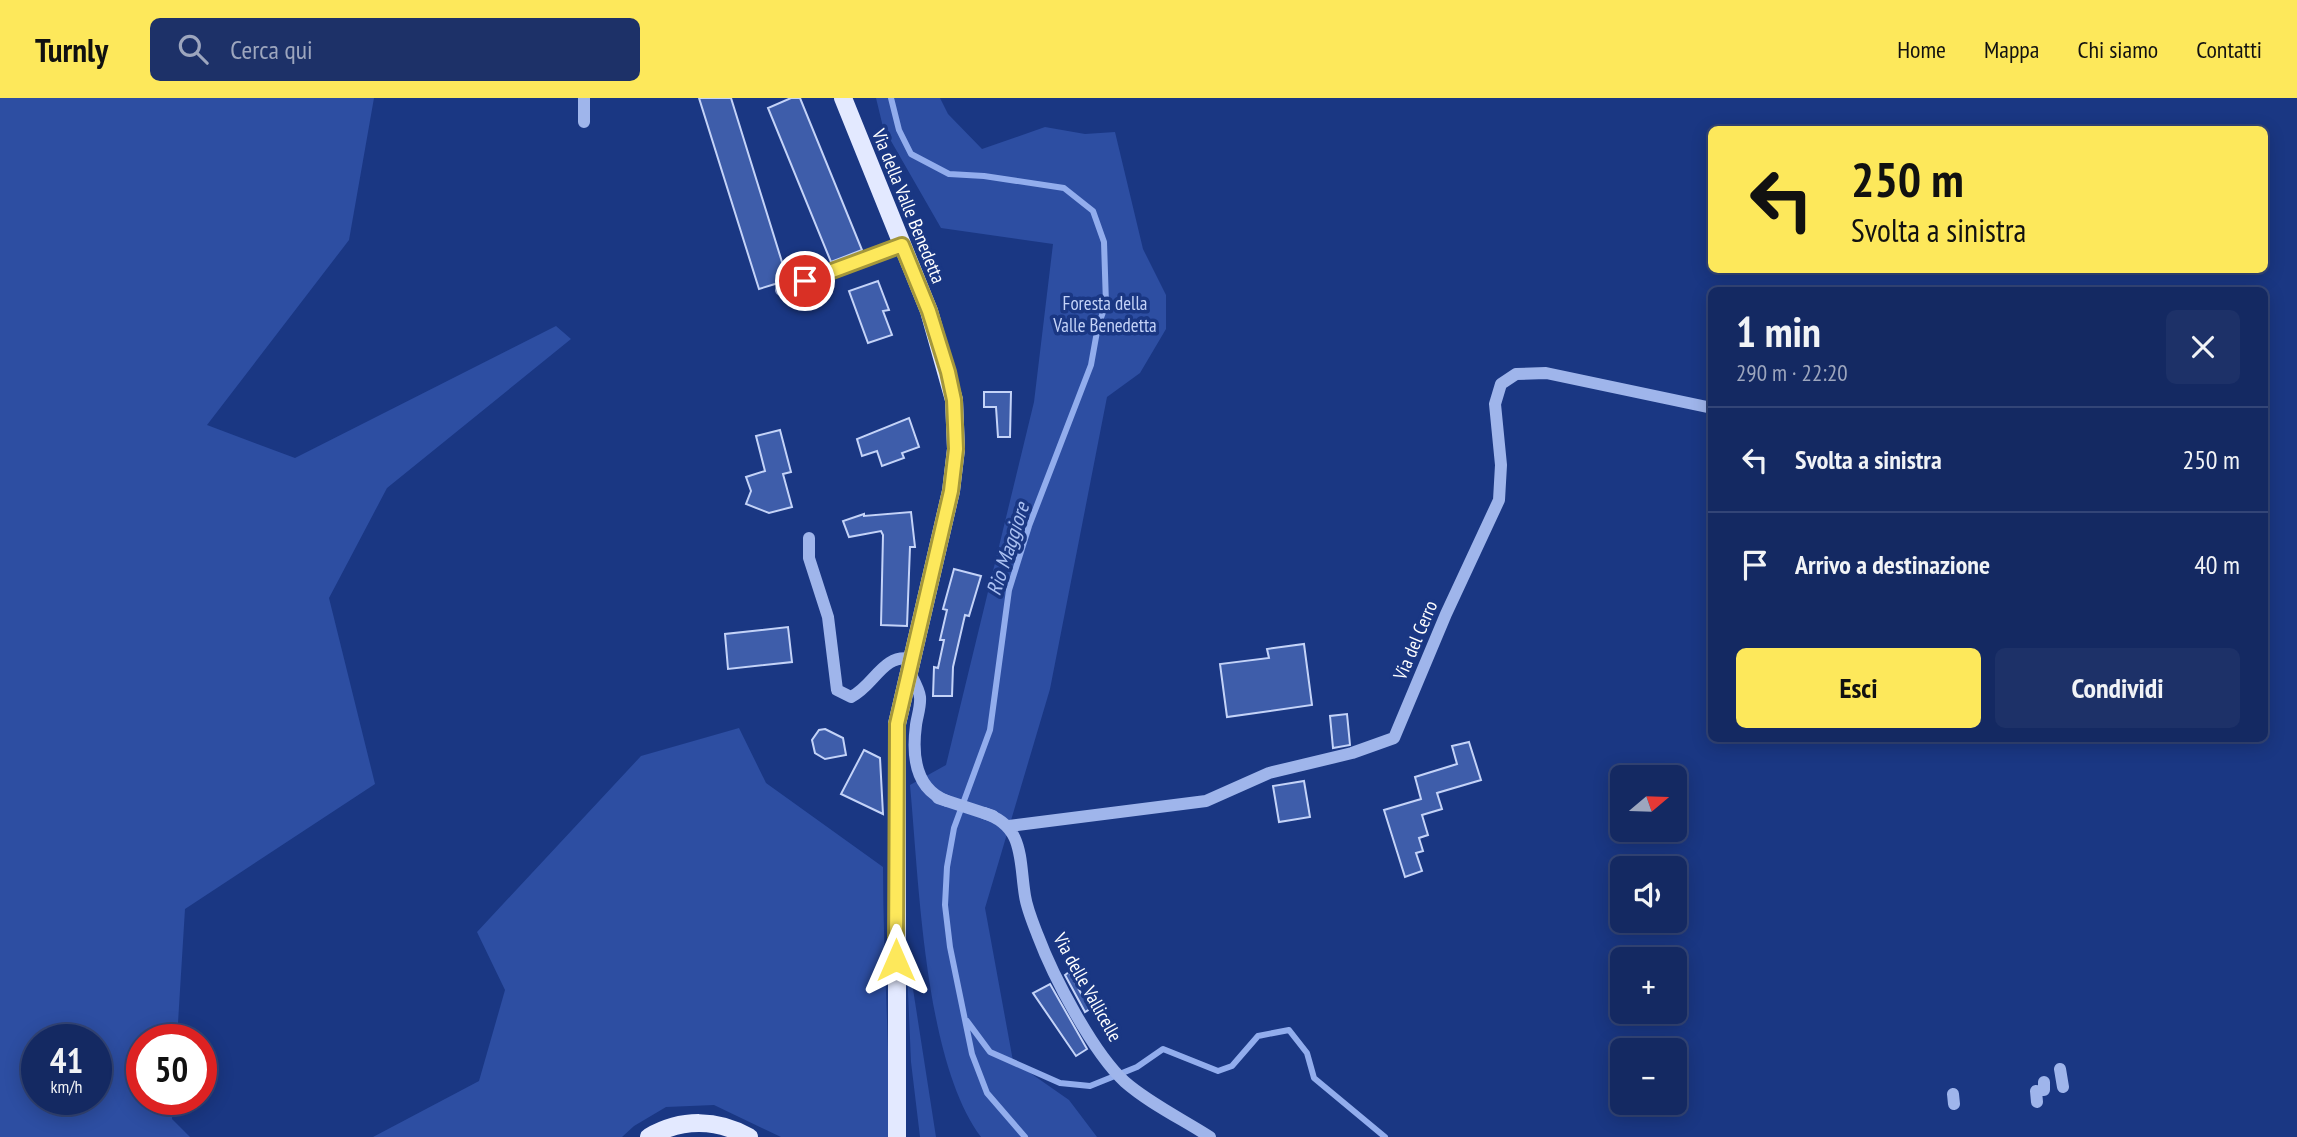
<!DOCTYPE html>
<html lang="it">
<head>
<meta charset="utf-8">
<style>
  :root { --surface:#142962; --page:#1d3168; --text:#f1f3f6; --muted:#9da6be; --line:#334577; --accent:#fde85b }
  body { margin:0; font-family:"PT Sans Narrow",sans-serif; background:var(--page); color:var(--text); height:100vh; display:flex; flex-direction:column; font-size:26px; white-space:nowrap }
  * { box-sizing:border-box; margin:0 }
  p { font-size:23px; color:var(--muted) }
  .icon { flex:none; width:38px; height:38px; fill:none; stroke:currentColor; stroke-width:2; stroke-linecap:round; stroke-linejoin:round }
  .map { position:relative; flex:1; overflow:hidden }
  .side { position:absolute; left:1708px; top:189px; width:560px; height:455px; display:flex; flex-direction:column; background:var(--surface); border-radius:10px; box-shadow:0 4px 18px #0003,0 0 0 2px var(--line) }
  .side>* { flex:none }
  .top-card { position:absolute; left:1708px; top:28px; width:560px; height:147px; border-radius:10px; box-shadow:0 4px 18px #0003,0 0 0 2px var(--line); background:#fde85b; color:#111; overflow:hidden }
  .needle { width:46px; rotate:71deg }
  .controls { position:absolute; left:1610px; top:667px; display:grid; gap:14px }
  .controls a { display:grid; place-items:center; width:77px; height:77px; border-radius:10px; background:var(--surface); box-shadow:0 4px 18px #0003,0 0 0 2px var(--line); font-size:35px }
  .speed { position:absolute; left:21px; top:926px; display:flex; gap:14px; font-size:35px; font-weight:700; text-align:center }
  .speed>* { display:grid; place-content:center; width:91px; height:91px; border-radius:50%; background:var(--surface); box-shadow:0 4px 18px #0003,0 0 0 2px var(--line); line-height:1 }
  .speed small { font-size:18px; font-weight:400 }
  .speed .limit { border:10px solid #d22; background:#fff; color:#111 }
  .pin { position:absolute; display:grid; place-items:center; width:60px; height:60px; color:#fff; margin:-30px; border:4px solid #fff; border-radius:50%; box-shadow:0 2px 7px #0007 }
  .me { position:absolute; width:77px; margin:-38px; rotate:0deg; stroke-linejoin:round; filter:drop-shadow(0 0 5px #0008) }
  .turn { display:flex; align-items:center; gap:24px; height:147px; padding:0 28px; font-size:32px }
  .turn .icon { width:91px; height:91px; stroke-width:2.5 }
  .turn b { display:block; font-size:49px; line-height:60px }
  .round { display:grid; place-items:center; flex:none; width:74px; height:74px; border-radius:10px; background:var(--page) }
  .headline { display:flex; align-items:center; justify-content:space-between; height:119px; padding:0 28px }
  h1 { font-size:42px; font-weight:700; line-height:52px }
  .primary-button { display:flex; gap:14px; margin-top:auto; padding:14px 28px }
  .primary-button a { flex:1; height:80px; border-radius:10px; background:var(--accent); color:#111; font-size:28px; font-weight:700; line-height:80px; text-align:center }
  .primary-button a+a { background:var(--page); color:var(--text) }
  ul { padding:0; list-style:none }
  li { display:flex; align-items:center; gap:21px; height:105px; padding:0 28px; border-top:2px solid var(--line) }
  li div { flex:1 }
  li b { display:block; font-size:26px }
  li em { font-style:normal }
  header { display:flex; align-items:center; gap:42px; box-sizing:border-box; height:98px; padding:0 35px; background:var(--accent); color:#111 }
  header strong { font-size:33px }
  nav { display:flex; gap:38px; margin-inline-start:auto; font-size:24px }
  .search { width:490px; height:63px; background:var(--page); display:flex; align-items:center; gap:18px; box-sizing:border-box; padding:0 24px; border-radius:10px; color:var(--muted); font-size:26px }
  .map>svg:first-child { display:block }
</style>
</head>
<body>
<header>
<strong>Turnly</strong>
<div class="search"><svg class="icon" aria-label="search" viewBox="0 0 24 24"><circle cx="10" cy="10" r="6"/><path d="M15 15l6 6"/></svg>Cerca qui</div>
<nav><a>Home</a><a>Mappa</a><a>Chi siamo</a><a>Contatti</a></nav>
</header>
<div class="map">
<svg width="2297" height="1039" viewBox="0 0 2297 1039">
  <rect width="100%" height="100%" fill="#1a3783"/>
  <!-- green -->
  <path fill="#2d4ea2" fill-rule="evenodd" d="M 0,0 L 374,0 L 349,142 L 207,327 L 295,360 L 556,228 L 571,241 L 387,390 L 329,500 L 375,686 L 185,811 L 177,941 L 142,942 L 142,1001 L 173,1001 L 172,1021 L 190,1039 L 0,1039 ZM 37,942 L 96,942 L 96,1001 L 37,1001 Z
    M 876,0 L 940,0 L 948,16 L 982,51 L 1045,29 L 1085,36 L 1115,34 L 1143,151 L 1166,197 L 1166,231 L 1140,275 L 1107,299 L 1050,591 L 985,810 L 1013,963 L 1069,1002 L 1097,1039 L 981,1039 C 924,963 919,783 910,687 L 946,667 L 1034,304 L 1053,146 L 941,130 L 883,29 Z
    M 739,630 L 766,685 L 883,769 C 883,859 890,949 889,1039 L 781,1039 L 714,1007 L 666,1009 L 634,1028 L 622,1039 L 373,1039 L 479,983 L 505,892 L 477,834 L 641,658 Z
    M 906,846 L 936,1039 L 920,1039 L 911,964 Z"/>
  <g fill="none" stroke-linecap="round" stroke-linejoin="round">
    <!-- stream -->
    <path stroke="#92aded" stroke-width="6" d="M 891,0 L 899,32 L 911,56 L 949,76 L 984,78 L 1064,90 L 1093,113 L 1104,144 L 1106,206 L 1098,228 L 1091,267 L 1029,428 L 1009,492 L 990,632 L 954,730 L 947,769 L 945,807 L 950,849 L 972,956 L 987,995 L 1025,1039
      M 967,923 L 990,954 L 1060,985 L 1090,988 L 1137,969 L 1163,951 L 1218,973 L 1232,968 L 1258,938 L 1289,932 L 1307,955 L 1314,980 L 1385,1039"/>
  </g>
  <!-- building -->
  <path fill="#3e5daa" stroke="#c4d3f8" stroke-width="2" d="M 699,0 L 731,0 L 787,180 L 775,186 L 759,191 Z
    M 791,0 L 800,0 L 862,152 L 831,164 L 768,10 Z
    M 878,183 L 889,212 L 883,213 L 892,237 L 868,245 L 849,193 Z
    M 984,294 L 1011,294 L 1010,339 L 998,339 L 996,309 L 984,309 Z
    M 909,320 L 919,349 L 902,355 L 904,360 L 882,368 L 877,353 L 862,358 L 857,341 Z
    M 780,332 L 791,374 L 783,376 L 792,409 L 769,415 L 746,406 L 751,393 L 746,379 L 765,373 L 756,338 Z
    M 911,414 L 915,449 L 910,449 L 907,528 L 881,527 L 883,437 L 881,433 L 849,439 L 843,423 L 864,416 L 864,418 Z
    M 954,471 L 981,478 L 969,518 L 965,517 L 953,569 L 952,598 L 933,598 L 934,569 L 938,570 L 944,542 L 940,542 L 947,512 L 943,511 Z
    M 788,529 L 792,564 L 728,571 L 725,536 Z
    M 1304,546 L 1312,607 L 1227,619 L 1220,566 L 1269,560 L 1267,551 Z
    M 1347,616 L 1350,647 L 1333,650 L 1330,618 Z
    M 825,631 L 843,640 L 846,657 L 825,661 L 815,655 L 812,642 L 819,632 Z
    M 1469,644 L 1481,682 L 1437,695 L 1442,711 L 1422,717 L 1428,737 L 1419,740 L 1423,753 L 1416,755 L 1422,773 L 1405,779 L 1384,712 L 1421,701 L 1415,679 L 1457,666 L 1452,648 Z
    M 864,652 L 880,660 L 883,716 L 841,696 Z
    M 1304,683 L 1310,719 L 1279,724 L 1273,688 Z
    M 1069,874 L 1082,897 L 1090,892 L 1098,906 L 1085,914 L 1065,877 Z
    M 1050,886 L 1087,951 L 1076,958 L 1033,895 Z"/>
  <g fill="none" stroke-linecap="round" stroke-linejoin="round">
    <!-- minor -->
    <path stroke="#9fb5eb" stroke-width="12" d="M 584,24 L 584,0
      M 781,192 L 902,147
      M 809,440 L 809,460 L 828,519 L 837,592 L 851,599 C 874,588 883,555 911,561
      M 909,573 C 913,581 919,591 920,599 C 921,608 917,619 916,627 C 912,657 915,691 947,703
      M 984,715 C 1025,728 1019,762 1025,798 C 1027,811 1033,825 1038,838 C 1053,878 1093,955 1125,984 C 1149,1005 1182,1021 1210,1039
      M 1009,728 L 1206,703 L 1269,675 L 1352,655 L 1394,640 L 1446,516 L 1499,402 L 1501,367 L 1495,306 L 1501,286 L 1516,276 L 1546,275 L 1712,310
      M 2060,971 L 2063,989
      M 2044,984 L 2044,992
      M 2036,993 L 2037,1004
      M 1953,996 L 1954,1006"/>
    <!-- major -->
    <path stroke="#e3e9ff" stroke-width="18" d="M 843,0 L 929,213 L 954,302 L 956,351 L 951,393 L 897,626 L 897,1039
      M 649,1039 C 682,1020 717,1021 749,1039"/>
    <!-- minor-bridge -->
    <path stroke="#9fb5eb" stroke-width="12" d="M 938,700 L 993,718"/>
  </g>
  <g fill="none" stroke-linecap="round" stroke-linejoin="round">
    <!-- route casing -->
    <g stroke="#a4973b" stroke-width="18">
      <path id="route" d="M 805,183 L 902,147 L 929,213 L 948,274 L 954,302 L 956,351 L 951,393 L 897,626 L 896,862"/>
    </g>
    <!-- route -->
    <use href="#route" stroke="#fde85b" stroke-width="12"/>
  </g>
  <g text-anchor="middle" stroke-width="7" stroke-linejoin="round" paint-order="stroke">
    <!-- street labels -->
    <g font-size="19" fill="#fff" stroke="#1a3783">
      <text transform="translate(909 108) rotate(68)" y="7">Via della Valle Benedetta</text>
      <text transform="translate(1415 542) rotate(-67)" y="7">Via del Cerro</text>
      <text transform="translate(1088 889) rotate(61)" y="7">Via delle Vallicelle</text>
    </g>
    <!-- park labels -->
    <g font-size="19" fill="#c4d3f8" stroke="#1a3783">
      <text x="1105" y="212">Foresta della<tspan x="1105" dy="22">Valle Benedetta</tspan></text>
    </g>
    <!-- water labels -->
    <g font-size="21" font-style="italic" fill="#aac0f2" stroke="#1a3783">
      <text transform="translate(1008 451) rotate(-72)" y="7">Rio Maggiore</text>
    </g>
  </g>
</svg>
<div class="controls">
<a><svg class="needle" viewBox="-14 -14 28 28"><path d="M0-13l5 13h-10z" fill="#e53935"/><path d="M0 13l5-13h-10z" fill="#9da6be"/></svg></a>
<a><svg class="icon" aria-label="sound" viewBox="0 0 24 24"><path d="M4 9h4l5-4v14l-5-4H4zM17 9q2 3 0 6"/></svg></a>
<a>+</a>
<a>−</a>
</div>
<div class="speed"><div>41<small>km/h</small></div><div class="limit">50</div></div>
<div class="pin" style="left:805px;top:183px;background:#d93025"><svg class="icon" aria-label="arrive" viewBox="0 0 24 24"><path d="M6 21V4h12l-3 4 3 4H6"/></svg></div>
<svg class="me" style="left:896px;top:862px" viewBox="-20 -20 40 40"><path d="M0-17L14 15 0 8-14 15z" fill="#fde85b" stroke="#fff" stroke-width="4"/></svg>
<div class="top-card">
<div class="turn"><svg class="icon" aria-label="left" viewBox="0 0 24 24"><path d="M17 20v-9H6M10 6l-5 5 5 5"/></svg><div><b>250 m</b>Svolta a sinistra</div></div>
</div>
<section class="side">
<div class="headline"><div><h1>1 min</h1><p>290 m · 22:20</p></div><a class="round"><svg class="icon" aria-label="close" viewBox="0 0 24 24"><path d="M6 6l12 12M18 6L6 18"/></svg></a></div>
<ul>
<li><svg class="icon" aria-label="left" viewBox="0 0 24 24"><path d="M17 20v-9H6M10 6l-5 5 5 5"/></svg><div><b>Svolta a sinistra</b></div><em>250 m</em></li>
<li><svg class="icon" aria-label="arrive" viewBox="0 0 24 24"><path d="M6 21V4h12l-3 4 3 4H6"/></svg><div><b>Arrivo a destinazione</b></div><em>40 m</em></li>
</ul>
<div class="primary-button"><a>Esci</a><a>Condividi</a></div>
</section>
</div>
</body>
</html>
